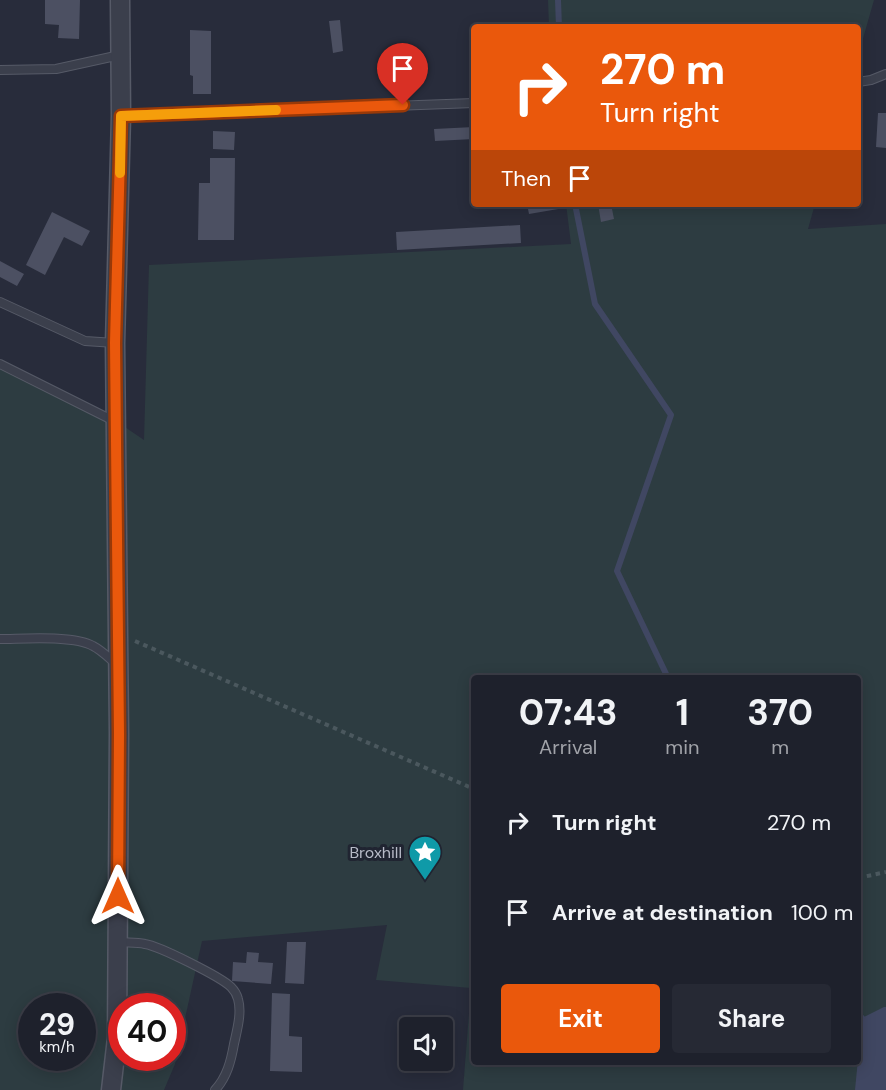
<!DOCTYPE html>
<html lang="en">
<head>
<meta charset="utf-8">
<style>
  :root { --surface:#1e212c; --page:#262934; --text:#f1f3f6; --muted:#a1a3a9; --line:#3c3e48; --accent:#ea580c }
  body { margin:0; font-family:"DM Sans",sans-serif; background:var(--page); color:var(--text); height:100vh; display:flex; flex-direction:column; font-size:22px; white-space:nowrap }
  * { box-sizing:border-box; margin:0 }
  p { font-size:20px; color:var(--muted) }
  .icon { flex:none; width:33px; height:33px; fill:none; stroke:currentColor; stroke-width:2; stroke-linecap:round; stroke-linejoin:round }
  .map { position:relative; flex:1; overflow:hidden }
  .sheet { position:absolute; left:471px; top:675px; width:390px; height:390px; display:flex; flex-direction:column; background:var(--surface); border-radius:6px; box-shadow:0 3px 15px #0003,0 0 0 2px var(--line) }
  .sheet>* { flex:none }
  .top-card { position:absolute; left:471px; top:24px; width:390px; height:183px; border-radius:6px; box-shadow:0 3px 15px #0003,0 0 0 2px var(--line); background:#ea580c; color:#fff; overflow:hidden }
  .fabs { position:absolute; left:399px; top:1017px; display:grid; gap:12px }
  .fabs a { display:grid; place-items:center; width:54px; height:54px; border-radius:6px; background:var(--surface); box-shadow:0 3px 15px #0003,0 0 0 2px var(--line); font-size:30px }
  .speed { position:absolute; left:18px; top:993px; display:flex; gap:12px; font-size:30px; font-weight:700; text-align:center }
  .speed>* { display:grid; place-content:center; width:78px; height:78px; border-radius:50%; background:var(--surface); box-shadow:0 3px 15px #0003,0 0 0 2px var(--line); line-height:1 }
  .speed small { font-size:15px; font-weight:400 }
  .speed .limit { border:9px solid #d22; background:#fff; color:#111 }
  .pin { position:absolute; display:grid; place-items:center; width:51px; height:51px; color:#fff; margin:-62px -26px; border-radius:50% 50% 50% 0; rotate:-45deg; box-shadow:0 0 6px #0007 }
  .pin .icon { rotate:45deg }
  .me { position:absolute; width:66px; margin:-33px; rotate:0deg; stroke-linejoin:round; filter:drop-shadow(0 0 4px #0008) }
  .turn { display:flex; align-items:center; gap:21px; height:126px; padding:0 30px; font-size:27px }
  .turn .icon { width:78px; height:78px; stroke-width:2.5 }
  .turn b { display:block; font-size:42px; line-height:51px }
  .then { display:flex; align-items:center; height:57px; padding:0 30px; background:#0003; gap:12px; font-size:22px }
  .eta { display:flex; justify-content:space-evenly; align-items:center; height:102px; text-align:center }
  .eta b { font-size:36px; font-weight:700; line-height:42px }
  .button { display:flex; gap:12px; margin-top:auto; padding:12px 30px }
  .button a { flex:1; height:69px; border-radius:6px; background:var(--accent); color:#fff; font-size:24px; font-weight:700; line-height:69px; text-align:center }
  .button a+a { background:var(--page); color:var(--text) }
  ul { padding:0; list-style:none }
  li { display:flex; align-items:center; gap:18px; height:90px; padding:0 30px }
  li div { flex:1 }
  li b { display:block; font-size:22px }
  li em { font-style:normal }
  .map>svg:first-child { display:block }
</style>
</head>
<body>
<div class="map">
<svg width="886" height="1090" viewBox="0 0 886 1090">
  <rect width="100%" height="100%" fill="#282c3b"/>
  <!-- green -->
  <path fill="#2d3c41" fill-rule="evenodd" d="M 548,0 L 874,0 L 858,56 L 858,27 L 549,27 Z
    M 566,204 L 815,204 L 808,229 L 886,224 L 886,1090 L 463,1090 L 471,988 L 376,980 L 387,925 L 202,941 L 175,1064 L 164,1090 L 0,1090 L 0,361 L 116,421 L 144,440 L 149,265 L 571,244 ZM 474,678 L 858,678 L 858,1062 L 474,1062 ZM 32,1006 L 82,1006 L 82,1058 L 32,1058 ZM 122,1006 L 172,1006 L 172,1058 L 122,1058 Z"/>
  <!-- water -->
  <path fill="#404762" d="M 884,1007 L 886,1007 L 886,1090 L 855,1090 L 862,1018 Z"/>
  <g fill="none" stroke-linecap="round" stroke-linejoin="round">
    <!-- stream -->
    <path stroke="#404762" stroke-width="6" d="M 558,0 L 559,27
      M 575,204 L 595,304 L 671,415 L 617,571 L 668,678
      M 858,1014 L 862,1018"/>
  </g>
  <!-- building -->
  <path fill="#4c5062" d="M 45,0 L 80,0 L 79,39 L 58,38 L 59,25 L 45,24 Z
    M 340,20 L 343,51 L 333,53 L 329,21 Z
    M 190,30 L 211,31 L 211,94 L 193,94 L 193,76 L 190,75 Z
    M 878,113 L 886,113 L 886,148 L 876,147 Z
    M 474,127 L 474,139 L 435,141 L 434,129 Z
    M 213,131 L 235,132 L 234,150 L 213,149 Z
    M 210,158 L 235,158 L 234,240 L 198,240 L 199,183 L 210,183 Z
    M 527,204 L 563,204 L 564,208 L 529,214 Z
    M 598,204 L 611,204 L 614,219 L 601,222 Z
    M 52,212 L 90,231 L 82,246 L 64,237 L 45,275 L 26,265 Z
    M 520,225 L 521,243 L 397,250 L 396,232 Z
    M 0,261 L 24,274 L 17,286 L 0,277 Z
    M 287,942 L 306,942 L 304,984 L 285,983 Z
    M 247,952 L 259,953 L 258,962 L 273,963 L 271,984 L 232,981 L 233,962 L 246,963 Z
    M 272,993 L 290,994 L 289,1036 L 302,1037 L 302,1072 L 270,1071 Z"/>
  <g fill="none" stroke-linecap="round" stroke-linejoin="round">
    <!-- service casing -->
    <g stroke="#565a67" stroke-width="10">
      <path id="service" d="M 0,70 L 56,69 L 120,55
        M 858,82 L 871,80 L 886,74
        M 122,116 L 474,103
        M 0,302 L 85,341 L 115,343
        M 0,364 L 114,421
        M 0,639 C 23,639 74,635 93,646 C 101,650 108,657 115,663
        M 118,942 C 127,943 136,942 145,944 C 159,946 221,977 231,987 C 234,990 237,995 238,999 C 242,1013 237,1030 234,1044 C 231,1061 227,1077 215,1090"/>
    </g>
    <!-- tertiary casing -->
    <g stroke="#565a67" stroke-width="21">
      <path id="tertiary" d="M 111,1090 L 117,1038 L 119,734 L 115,343 L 121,116 L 120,0"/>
    </g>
    <!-- path -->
    <path stroke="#4b585e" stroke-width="4" stroke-dasharray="4.5 4.5" stroke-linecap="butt" d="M 135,641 L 474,789
      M 858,878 L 886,872"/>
    <!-- service -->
    <use href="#service" stroke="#3b3f4c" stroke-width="8"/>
    <!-- tertiary -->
    <use href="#tertiary" stroke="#3b3f4c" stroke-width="18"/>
  </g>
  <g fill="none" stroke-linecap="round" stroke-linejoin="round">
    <!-- route casing -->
    <g stroke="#983908" stroke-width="15">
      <path id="route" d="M 118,896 L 119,734 L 115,343 L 121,116 L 403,105"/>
    </g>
    <!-- route -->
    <use href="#route" stroke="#ea580c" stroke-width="10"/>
    <!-- slow -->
    <path stroke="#f59e0b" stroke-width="10" d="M 120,173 L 121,116 L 276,110"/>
  </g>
  <!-- icons -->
  <defs>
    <g id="sight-pin" transform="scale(1.725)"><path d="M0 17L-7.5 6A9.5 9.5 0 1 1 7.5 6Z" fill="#0f9aa8" stroke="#202431"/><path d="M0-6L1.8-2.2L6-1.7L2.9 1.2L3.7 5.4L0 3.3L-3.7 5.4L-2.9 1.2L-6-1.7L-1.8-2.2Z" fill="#fff"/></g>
  </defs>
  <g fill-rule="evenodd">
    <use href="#sight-pin" x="425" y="852"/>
  </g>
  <g text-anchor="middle" stroke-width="6" stroke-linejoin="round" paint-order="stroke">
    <!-- poi labels -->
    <g font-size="16" fill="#b7bac7" stroke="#202431" text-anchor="end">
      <text x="402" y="858">Broxhill</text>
    </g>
  </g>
</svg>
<div class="fabs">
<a><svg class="icon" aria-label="sound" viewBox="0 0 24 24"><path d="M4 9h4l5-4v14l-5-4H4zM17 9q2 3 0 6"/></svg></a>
</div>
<div class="speed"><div>29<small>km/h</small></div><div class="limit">40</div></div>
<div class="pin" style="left:403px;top:105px;background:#d93025"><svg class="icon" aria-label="arrive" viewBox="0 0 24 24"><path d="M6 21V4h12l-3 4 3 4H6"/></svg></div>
<svg class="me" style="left:118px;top:896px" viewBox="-20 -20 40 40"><path d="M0-17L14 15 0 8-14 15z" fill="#ea580c" stroke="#fff" stroke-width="4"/></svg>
<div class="top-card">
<div class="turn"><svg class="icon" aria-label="right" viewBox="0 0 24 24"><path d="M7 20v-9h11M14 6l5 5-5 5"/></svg><div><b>270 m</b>Turn right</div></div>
<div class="then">Then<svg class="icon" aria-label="arrive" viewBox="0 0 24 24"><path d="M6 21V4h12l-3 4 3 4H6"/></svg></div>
</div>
<section class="sheet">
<div class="eta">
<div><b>07:43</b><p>Arrival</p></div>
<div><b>1</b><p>min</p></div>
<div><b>370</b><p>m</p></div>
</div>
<ul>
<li><svg class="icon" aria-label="right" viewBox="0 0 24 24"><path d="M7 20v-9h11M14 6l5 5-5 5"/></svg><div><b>Turn right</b></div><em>270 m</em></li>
<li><svg class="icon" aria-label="arrive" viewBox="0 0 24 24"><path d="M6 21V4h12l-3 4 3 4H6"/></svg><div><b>Arrive at destination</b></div><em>100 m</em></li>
</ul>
<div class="button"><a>Exit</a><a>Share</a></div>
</section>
</div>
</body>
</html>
